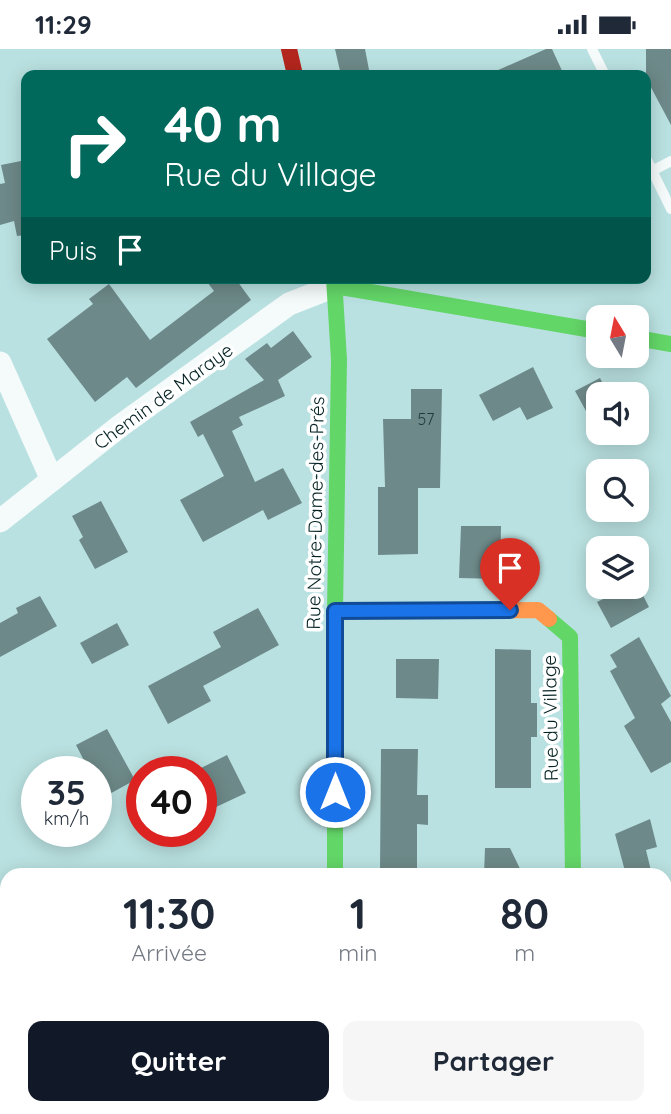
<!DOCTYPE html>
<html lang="fr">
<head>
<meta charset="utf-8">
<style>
  :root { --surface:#fff; --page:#f6f6f7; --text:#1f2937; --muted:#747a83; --accent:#111827 }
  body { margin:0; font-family:Quicksand,sans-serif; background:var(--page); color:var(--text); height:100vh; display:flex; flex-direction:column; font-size:26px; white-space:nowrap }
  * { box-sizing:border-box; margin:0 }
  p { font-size:23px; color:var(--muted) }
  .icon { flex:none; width:38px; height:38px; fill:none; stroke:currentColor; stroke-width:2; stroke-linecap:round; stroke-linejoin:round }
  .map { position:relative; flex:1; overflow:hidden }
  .drawer { position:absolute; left:0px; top:819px; width:672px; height:247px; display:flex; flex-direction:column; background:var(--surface); border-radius:21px 21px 0 0; box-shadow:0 4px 18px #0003 }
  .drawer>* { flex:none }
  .banner { position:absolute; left:21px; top:21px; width:630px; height:214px; border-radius:14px; box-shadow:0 4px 18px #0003; background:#00695c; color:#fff; overflow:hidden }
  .needle { width:46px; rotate:350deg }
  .controls { position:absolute; left:586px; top:256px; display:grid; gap:14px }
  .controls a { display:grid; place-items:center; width:63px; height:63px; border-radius:14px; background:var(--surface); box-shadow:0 4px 18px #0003; font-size:35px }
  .speed { position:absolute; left:21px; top:707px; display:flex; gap:14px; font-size:35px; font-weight:700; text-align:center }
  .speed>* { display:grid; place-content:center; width:91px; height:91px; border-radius:50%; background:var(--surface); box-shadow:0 4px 18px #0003; line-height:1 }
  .speed small { font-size:18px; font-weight:400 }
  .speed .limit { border:10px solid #d22; background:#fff; color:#111 }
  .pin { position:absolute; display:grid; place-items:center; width:60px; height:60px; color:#fff; margin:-72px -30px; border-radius:50% 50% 50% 0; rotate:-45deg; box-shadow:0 0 7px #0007 }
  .pin .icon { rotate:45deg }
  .me { position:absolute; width:77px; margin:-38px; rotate:0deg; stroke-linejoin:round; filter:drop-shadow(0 0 5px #0008) }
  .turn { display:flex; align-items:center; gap:24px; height:147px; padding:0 28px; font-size:32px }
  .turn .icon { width:91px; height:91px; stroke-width:2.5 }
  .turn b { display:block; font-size:49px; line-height:60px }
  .then { display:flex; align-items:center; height:66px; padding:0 28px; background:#0003; gap:14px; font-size:26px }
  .eta { display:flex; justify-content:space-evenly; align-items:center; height:119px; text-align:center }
  .eta b { font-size:42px; font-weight:800; line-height:49px }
  .action { display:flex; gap:14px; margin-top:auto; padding:14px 28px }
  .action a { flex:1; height:80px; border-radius:14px; background:var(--accent); color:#fff; font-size:28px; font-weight:800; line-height:80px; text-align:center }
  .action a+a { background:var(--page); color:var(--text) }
  .status { display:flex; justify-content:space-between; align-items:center; height:49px; padding:0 35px; background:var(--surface); direction:ltr }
  .status svg { height:19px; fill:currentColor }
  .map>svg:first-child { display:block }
</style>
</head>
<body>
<div class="status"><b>11:29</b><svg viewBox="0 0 49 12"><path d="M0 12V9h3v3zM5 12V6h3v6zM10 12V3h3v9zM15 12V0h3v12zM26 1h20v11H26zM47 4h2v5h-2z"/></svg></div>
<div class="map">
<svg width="671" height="1065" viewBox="0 0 671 1065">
  <rect width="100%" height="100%" fill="#bae1e1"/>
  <!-- building -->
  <path fill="#6e8989" d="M 335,0 L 365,0 L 370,26 L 341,26 Z
    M 546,0 L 552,0 L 564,26 L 487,26 Z
    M 646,0 L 671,0 L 671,76 L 646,29 Z
    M 26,111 L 26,186 L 17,187 L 14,172 L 0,176 L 0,135 L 5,134 L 1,116 Z
    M 204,229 L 235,229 L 251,251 L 136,339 L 127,328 L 95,353 L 47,290 L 93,255 L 89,250 L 109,235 L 150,291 L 214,242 Z
    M 293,282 L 312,308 L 278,331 L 285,347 L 239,368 L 243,376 L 232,382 L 255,433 L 283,419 L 302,454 L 268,471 L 263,461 L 203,493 L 180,451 L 224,427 L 203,385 L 198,388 L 190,373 L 264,331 L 245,310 L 267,294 L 271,299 Z
    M 533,318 L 553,359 L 527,371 L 520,358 L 493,372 L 479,346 Z
    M 600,329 L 608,345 L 598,345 L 598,381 L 597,382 L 575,342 Z
    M 411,340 L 442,340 L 440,439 L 418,439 L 418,505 L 378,506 L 378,438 L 385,438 L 383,370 L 411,370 Z
    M 101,452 L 128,503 L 95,520 L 79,491 L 83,488 L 72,467 Z
    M 461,477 L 501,477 L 500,530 L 459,529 Z
    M 598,503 L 598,532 L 586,509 Z
    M 637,535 L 649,558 L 611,579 L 597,553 L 607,548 L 602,537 L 637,537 Z
    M 40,547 L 57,577 L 0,608 L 0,574 L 18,564 L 16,559 Z
    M 258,559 L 279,596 L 203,637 L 211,652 L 168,675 L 148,637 L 221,598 L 213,583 Z
    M 117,574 L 129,596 L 92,615 L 80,594 Z
    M 639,588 L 671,647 L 661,655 L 671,673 L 671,713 L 651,724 L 624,677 L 635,669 L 610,622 L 617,618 L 610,606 Z
    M 495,600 L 531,601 L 531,654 L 537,654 L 537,688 L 531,688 L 531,739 L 495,739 Z
    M 396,610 L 439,610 L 438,650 L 396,649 Z
    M 107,680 L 135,731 L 104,748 L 96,734 L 96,723 L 90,723 L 76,696 Z
    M 381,700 L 418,700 L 417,746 L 428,746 L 428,776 L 417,775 L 417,822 L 380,822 Z
    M 227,706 L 246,744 L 201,765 L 201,719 Z
    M 650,770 L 657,798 L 646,801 L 652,826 L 626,826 L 615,785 Z
    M 485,799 L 510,799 L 523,826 L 484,826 Z"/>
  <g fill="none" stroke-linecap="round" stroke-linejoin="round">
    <!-- lane -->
    <path stroke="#f5fafa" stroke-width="10" d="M 592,0 L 605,26
      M 646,109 L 671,160
      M 652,122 L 671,112"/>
    <!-- street -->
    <path stroke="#f5fafa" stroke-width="23" d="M 0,314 L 52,431
      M 0,472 L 120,377 L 289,255 L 335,237
      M 665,915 L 671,912
      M 587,1059 L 588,1065"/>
    <!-- fast -->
    <path stroke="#63d668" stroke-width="16" d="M 334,229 L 339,311 L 335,562 L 335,826
      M 335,237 L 598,282
      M 637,289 L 671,295
      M 549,570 L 570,588 L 573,826"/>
    <!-- slow -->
    <path stroke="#ff974d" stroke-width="16" d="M 335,562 L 538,561 L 549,570
      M 334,1059 L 334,1065"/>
    <!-- jam -->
    <path stroke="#b3261e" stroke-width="16" d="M 289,0 L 295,26"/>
  </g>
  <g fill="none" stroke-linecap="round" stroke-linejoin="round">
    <!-- route casing -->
    <g stroke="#114b97" stroke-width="18">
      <path id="route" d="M 335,743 L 335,562 L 510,561"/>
    </g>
    <!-- route -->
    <use href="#route" stroke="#1a73e8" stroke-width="12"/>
  </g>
  <g text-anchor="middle" stroke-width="7" stroke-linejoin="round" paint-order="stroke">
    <!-- number labels -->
    <g font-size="16" fill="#1e3b3c">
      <text x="426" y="376">57</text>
    </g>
    <!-- street labels -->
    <g font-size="19" fill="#042122" stroke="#fff">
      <text transform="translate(163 347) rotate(-36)" y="7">Chemin de Maraye</text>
      <text transform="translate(315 464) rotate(-89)" y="7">Rue Notre-Dame-des-Prés</text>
      <text transform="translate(550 669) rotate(-91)" y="7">Rue du Village</text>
    </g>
  </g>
</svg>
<div class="controls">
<a><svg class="needle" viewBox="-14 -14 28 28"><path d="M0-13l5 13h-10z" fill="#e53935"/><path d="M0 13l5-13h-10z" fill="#747a83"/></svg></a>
<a><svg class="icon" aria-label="sound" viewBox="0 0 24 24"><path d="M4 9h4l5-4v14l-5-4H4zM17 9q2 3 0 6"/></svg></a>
<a><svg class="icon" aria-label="search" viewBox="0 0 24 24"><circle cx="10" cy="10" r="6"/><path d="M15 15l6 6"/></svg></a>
<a><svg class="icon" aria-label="layers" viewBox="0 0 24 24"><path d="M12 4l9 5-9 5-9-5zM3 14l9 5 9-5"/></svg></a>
</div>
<div class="speed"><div>35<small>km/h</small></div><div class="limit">40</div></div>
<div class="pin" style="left:510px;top:561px;background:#d93025"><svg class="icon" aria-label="arrive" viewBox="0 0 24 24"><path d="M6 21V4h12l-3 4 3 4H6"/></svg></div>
<svg class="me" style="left:335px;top:743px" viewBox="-20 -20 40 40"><circle r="17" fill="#1a73e8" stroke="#fff" stroke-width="3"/><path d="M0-11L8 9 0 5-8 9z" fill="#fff"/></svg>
<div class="banner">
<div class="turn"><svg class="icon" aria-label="right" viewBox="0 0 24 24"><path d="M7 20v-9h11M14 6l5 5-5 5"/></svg><div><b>40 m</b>Rue du Village</div></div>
<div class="then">Puis<svg class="icon" aria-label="arrive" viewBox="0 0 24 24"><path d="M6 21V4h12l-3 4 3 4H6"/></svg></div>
</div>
<section class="drawer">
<div class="eta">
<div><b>11:30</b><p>Arrivée</p></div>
<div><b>1</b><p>min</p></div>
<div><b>80</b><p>m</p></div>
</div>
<div class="action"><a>Quitter</a><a>Partager</a></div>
</section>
</div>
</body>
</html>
